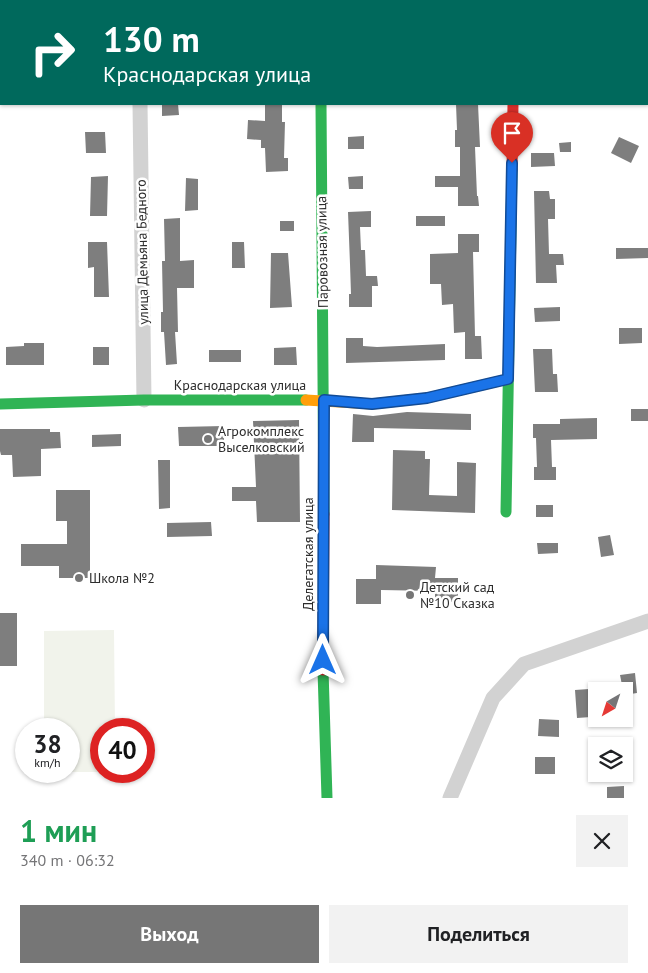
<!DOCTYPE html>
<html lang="ru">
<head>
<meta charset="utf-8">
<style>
  :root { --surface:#fff; --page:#f2f2f2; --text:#202124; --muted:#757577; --accent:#767676 }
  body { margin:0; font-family:"PT Sans",sans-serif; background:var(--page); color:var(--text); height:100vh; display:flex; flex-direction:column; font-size:19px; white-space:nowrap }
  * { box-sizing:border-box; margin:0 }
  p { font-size:16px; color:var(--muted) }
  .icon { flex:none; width:28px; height:28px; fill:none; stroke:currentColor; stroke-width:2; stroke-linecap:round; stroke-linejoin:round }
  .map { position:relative; height:798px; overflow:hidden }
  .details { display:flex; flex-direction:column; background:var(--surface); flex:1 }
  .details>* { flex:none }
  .guide { position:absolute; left:0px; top:0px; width:649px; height:105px; box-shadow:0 1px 4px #0004; background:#00695c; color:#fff; overflow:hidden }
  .needle { width:32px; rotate:219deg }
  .fabs { position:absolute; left:588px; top:682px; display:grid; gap:10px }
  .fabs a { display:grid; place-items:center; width:45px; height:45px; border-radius:0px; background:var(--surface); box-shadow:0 1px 4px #0004; font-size:25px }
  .speed { position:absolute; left:15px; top:718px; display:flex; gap:10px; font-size:25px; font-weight:700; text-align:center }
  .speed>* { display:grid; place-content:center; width:65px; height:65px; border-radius:50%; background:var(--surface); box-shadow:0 1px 4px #0004; line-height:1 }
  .speed small { font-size:12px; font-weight:400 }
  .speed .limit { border:8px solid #d22; background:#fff; color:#111 }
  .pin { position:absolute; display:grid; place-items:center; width:42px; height:42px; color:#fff; margin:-51px -21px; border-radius:50% 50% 50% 0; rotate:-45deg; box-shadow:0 0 5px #0007 }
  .pin .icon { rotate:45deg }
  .me { position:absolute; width:55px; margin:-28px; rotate:0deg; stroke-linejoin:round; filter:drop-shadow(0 0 4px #0008) }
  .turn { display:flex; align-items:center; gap:18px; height:105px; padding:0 20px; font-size:22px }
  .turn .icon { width:65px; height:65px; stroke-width:2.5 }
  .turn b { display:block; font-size:35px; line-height:42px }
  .round { display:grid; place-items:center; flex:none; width:52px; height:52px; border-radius:0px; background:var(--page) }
  .overview { display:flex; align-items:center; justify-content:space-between; height:85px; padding:0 20px }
  h1 { font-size:30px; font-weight:800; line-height:38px; color:#1e9e55 }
  .button { display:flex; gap:10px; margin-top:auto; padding:10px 20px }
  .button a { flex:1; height:58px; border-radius:0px; background:var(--accent); color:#fff; font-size:20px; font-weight:800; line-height:58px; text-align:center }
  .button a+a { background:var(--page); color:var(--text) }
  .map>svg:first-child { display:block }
</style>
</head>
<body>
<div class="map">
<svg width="648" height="798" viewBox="0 0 648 798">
  <rect width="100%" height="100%" fill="#fff"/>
  <!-- green -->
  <path fill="#f1f3eb" d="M 114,630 L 115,729 L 101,729 L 101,771 L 115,772 L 45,772 L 69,771 L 69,729 L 44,729 L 44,631 Z"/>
  <!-- building -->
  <path fill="#7e7e7e" d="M 162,104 L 178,104 L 179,115 L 162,116 Z
    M 265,104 L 282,104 L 282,122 L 285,122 L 284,158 L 288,158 L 288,171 L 266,172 L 265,148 L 261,148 L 261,140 L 247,139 L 248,120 L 265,121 Z
    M 456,104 L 478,104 L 480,147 L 475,147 L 477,196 L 478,196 L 479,206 L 458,206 L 458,187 L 435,187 L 435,176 L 460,176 L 460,147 L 455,147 L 455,130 L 457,130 Z
    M 85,132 L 105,132 L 106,153 L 86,153 Z
    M 364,136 L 364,149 L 348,149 L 348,137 Z
    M 619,137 L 639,146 L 631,163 L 611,153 Z
    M 571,142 L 571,152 L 560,152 L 559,143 Z
    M 531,153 L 554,153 L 555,166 L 531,167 Z
    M 108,176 L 107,216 L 90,216 L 91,177 Z
    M 363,176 L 363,189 L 349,189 L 348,177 Z
    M 186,178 L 198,179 L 198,210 L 185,211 Z
    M 534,191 L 549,191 L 550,199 L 555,199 L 555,219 L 548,219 L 549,254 L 563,254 L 564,265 L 556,265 L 557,283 L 536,283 Z
    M 371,211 L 371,227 L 360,227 L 361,250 L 365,250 L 366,276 L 377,276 L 378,286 L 372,286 L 372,307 L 349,307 L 349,294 L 351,294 L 350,264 L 348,212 Z
    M 416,216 L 445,216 L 445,226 L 416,226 Z
    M 180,218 L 180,261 L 194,260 L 194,288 L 177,288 L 178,332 L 175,332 L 177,364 L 166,365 L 164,332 L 161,332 L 161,312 L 163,312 L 162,261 L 165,261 L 164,219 Z
    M 280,221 L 294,221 L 294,231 L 280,231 Z
    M 458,234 L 479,234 L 479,252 L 473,252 L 475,336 L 481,336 L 482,359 L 465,359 L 465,332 L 454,333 L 453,304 L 442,305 L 441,284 L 430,284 L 430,254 L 458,253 Z
    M 88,242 L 107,242 L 109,297 L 94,297 L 94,267 L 88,268 Z
    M 232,242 L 244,242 L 245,268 L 232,268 Z
    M 616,248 L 648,248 L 648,258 L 616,259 Z
    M 271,253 L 288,253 L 292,307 L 270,308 Z
    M 560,307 L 560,321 L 535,322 L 534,308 Z
    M 619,328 L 642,328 L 642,343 L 619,344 Z
    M 346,338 L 363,338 L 363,346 L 377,347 L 445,344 L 445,360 L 346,363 Z
    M 24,343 L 44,343 L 44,365 L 6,365 L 6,347 L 24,346 Z
    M 93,347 L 109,347 L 109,365 L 93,365 Z
    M 296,347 L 297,365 L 274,365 L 274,348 Z
    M 533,349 L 552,349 L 553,374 L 557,374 L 558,392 L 535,392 Z
    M 209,350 L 241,350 L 241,362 L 209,362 Z
    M 631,409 L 648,409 L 648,421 L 631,421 Z
    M 407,412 L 471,414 L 471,430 L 374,428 L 374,442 L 352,442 L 353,414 L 373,416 Z
    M 597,418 L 597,439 L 551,440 L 552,467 L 556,467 L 556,480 L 534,480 L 534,467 L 537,467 L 536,438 L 533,438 L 533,424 L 560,424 L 560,419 Z
    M 299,420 L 300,522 L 257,522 L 256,501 L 232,501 L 232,487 L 256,487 L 253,421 Z
    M 224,426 L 224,446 L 179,446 L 178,427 Z
    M 0,429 L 50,429 L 50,432 L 60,432 L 61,448 L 41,449 L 41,476 L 13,477 L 12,455 L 1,455 L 0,451 Z
    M 121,434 L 121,446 L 92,447 L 92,435 Z
    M 393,450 L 425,451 L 425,459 L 430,459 L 429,495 L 457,496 L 457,462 L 476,463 L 475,513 L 392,510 Z
    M 158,460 L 170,460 L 170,508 L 159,509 Z
    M 56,490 L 90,490 L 90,578 L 59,578 L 59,566 L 21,566 L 21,544 L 67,544 L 67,521 L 56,521 Z
    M 536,505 L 553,505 L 553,517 L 536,517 Z
    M 211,522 L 212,536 L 167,537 L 167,523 Z
    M 610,535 L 614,555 L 601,557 L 598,537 Z
    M 537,543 L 558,543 L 558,553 L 538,554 Z
    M 376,565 L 436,567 L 435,578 L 458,578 L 458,602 L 435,602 L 435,591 L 381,590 L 381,604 L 356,604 L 356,579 L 376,579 Z
    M 0,613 L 17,613 L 17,666 L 0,666 Z
    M 635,673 L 637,693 L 624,695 L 620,675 Z
    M 589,689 L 591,717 L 577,718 L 575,690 Z
    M 539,719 L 559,720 L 559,737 L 538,736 Z
    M 535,757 L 555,757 L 555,774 L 535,774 Z
    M 624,786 L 624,798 L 607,798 L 607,787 Z"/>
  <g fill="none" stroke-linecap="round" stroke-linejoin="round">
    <!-- street -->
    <path stroke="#d2d2d2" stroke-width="15" d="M 138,0 L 138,1
      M 320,0 L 320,1
      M 617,0 L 619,1
      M 536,1 L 537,0
      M 639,1 L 640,0
      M 140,104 L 144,400
      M 450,798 L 493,698 L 524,664 L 648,621"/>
    <!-- fast -->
    <path stroke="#30b455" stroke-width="11" d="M 321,104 L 324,514
      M 0,404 L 144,400 L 306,400
      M 506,512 L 512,170
      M 323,670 L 327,798"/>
    <!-- slow -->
    <path stroke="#ff9f0a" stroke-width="11" d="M 306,400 L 372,404 L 427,398 L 508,379"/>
    <!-- jam -->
    <path stroke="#e5322d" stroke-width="11" d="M 512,170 L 513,104
      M 323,670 L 324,514"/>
  </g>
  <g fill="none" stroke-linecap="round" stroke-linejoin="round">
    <!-- route casing -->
    <g stroke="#114b97" stroke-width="12">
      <path id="route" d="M 323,660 L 324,400 L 372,404 L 427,398 L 508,379 L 512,163"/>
    </g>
    <!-- route -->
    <use href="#route" stroke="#1a73e8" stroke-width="9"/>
  </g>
  <!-- markers -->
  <g fill="#767676" stroke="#fff" stroke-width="2">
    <circle cx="208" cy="439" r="5"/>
    <circle cx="79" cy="578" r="5"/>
    <circle cx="410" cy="595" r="5"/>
  </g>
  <g text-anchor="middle" stroke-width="5" stroke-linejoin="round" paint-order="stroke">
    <!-- street labels -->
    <g font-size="14" fill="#2d2d2d" stroke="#fff">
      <text transform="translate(142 252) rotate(-91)" y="5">улица Демьяна Бедного</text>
      <text transform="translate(322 252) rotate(-91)" y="5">Паровозная улица</text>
      <text x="240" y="390">Краснодарская улица</text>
      <text transform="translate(308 554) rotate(-90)" y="5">Делегатская улица</text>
    </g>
    <!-- poi labels -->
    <g font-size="14" fill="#2d2d2d" stroke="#fff" text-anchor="start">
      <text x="218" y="436">Агрокомплекс<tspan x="218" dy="16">Выселковский</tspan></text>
      <text x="89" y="583">Школа №2</text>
      <text x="420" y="592">Детский сад<tspan x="420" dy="16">№10 Сказка</tspan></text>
    </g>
  </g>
</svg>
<div class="fabs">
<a><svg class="needle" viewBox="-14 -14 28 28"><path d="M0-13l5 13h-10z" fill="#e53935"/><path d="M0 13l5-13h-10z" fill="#757577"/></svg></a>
<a><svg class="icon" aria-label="layers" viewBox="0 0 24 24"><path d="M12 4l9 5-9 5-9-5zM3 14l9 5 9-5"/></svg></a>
</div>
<div class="speed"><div>38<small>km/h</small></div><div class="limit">40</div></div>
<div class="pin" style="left:512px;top:163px;background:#d93025"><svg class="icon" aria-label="arrive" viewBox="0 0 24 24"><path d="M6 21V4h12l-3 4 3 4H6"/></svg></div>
<svg class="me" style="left:323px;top:660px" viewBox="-20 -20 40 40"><path d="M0-17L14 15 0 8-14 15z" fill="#1a73e8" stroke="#fff" stroke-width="4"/></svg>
<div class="guide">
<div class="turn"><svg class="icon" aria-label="right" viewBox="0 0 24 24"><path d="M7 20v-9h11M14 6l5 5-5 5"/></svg><div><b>130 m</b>Краснодарская улица</div></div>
</div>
</div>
<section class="details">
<div class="overview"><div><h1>1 мин</h1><p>340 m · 06:32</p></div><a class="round"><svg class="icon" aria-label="close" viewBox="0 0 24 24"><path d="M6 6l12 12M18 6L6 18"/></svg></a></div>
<div class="button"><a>Выход</a><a>Поделиться</a></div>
</section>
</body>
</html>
